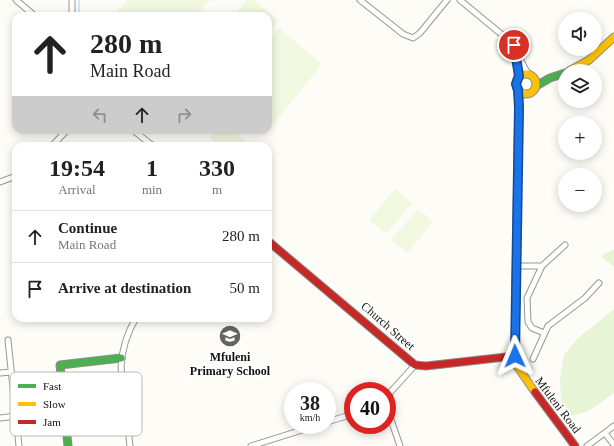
<!DOCTYPE html>
<html lang="en">
<head>
<meta charset="utf-8">
<style>
  :root { --surface:#fff; --page:#f2f2f2; --text:#222; --muted:#767676; --line:#e0e0e0 }
  body { margin:0; font-family:"Times New Roman",serif; background:var(--page); color:var(--text); height:100vh; display:flex; flex-direction:column; font-size:15px; white-space:nowrap }
  * { box-sizing:border-box; margin:0 }
  p { font-size:13px; color:var(--muted) }
  .icon { flex:none; width:22px; height:22px; fill:none; stroke:currentColor; stroke-width:2; stroke-linecap:round; stroke-linejoin:round }
  .map { position:relative; flex:1; overflow:hidden }
  .details { position:absolute; left:12px; top:142px; width:260px; height:180px; display:flex; flex-direction:column; background:var(--surface); border-radius:12px; box-shadow:0 2px 10px #0003 }
  .details>* { flex:none }
  .banner { position:absolute; left:12px; top:12px; width:260px; height:122px; border-radius:12px; box-shadow:0 2px 10px #0003; background:#fff; color:var(--text); overflow:hidden }
  .tools { position:absolute; left:558px; top:12px; display:grid; gap:8px }
  .tools a { display:grid; place-items:center; width:44px; height:44px; border-radius:50%; background:var(--surface); box-shadow:0 2px 10px #0003; font-size:20px }
  .speed { position:absolute; left:284px; top:382px; display:flex; gap:8px; font-size:20px; font-weight:700; text-align:center }
  .speed>* { display:grid; place-content:center; width:52px; height:52px; border-radius:50%; background:var(--surface); box-shadow:0 2px 10px #0003; line-height:1 }
  .speed small { font-size:10px; font-weight:400 }
  .speed .limit { border:6px solid #d22; background:#fff; color:#111 }
  .pin { position:absolute; display:grid; place-items:center; width:34px; height:34px; color:#fff; margin:-17px; border:2px solid #fff; border-radius:50%; box-shadow:0 1px 4px #0007 }
  .me { position:absolute; width:44px; margin:-22px; rotate:359deg; stroke-linejoin:round; filter:drop-shadow(0 0 3px #0008) }
  .turn { display:flex; align-items:center; gap:14px; height:84px; padding:0 12px; font-size:18px }
  .turn .icon { width:52px; height:52px; stroke-width:2.5 }
  .turn b { display:block; font-size:28px; line-height:34px }
  .lanes { display:flex; align-items:center; height:38px; padding:0 12px; background:#0003; justify-content:center; gap:20px; direction:ltr }
  .lanes .off { opacity:.35 }
  .eta { display:flex; justify-content:space-evenly; align-items:center; height:68px; text-align:center }
  .eta b { font-size:24px; font-weight:600; line-height:28px }
  ul { padding:0; list-style:none }
  li { display:flex; align-items:center; gap:12px; height:52px; padding:0 12px; border-top:1px solid var(--line) }
  li div { flex:1 }
  li b { display:block; font-size:15px }
  li em { font-style:normal }
  .map>svg:first-child { display:block }
</style>
</head>
<body>
<div class="map">
<svg width="614" height="446" viewBox="0 0 614 446">
  <rect width="100%" height="100%" fill="#fdfcf7"/>
  <!-- green -->
  <path fill="#e8f4d6" d="M 614,249 L 614,267 L 601,256 Z
    M 614,309 L 614,393 C 600,403 588,414 571,416 L 561,402 L 560,380 L 564,355 L 577,339 Z"/>
  <!-- pitch -->
  <path fill="#f1f8e0" d="M 127,0 L 210,0 L 197,16 L 114,16 Z
    M 247,0 L 254,0 L 278,21 L 268,32 L 268,16 L 233,16 Z
    M 279,28 L 322,64 L 266,133 L 262,130 L 268,130 L 268,42 Z
    M 217,130 L 232,130 L 249,144 L 247,146 L 219,146 L 210,138 Z
    M 395,189 L 412,203 L 386,234 L 369,220 Z
    M 418,209 L 433,222 L 407,253 L 391,240 Z"/>
  <g fill="none" stroke-linecap="round" stroke-linejoin="round">
    <!-- stream -->
    <path stroke="#cbeaf9" stroke-width="2" d="M 79,16 L 79,0"/>
    <!-- street casing -->
    <g stroke="#979795" stroke-width="7">
      <path id="street" d="M 16,0 L 35,16
        M 360,0 L 403,34 L 413,38 L 420,33 L 447,0
        M 460,0 L 511,42 L 528,74
        M 72,16 L 72,0
        M 515,52 L 519,77
        M 133,130 L 153,146
        M 52,146 L 67,130
        M 0,182 L 16,176
        M 516,266 L 542,266
        M 544,333 L 532,328 L 528,322 L 527,298 L 542,266 L 565,245
        M 8,340 L 19,446
        M 533,359 L 548,326 L 585,298 L 599,283
        M 0,373 L 11,372
        M 387,396 L 415,365
        M 387,408 L 400,446
        M 0,418 L 16,416
        M 327,422 L 353,414
        M 605,433 L 614,445
        M 130,446 L 121,367 C 122,349 127,333 136,318
        M 251,446 L 318,425
        M 587,446 L 614,426"/>
    </g>
    <!-- fast casing -->
    <g stroke="#8e8d8b" stroke-width="9">
      <path id="fast" d="M 536,86 L 550,78 L 565,73
        M 68,446 L 60,365 L 121,358"/>
    </g>
    <!-- slow casing -->
    <g stroke="#8e8d8b" stroke-width="9">
      <path id="slow" d="M 569,71 L 589,60 L 614,37
        M516 84a10 10 0 1 1 20 0a10 10 0 1 1-20 0Z
        M 519,90 L 515,356 L 517,366 L 535,392"/>
    </g>
    <!-- jam casing -->
    <g stroke="#8e8d8b" stroke-width="9">
      <path id="jam" d="M 268,241 L 415,365 L 426,366 L 515,356
        M 535,392 L 575,446"/>
    </g>
    <!-- street -->
    <use href="#street" stroke="#fffffe" stroke-width="5"/>
    <!-- fast -->
    <use href="#fast" stroke="#4caf50" stroke-width="7"/>
    <!-- slow -->
    <use href="#slow" stroke="#ffc107" stroke-width="7"/>
    <!-- jam -->
    <use href="#jam" stroke="#c62828" stroke-width="7"/>
  </g>
  <g fill="none" stroke-linecap="round" stroke-linejoin="round">
    <!-- route casing -->
    <g stroke="#114b97" stroke-width="10">
      <path id="route" d="M 514,45 L 519,76 L 516,84 L 518,90 L 519,108 L 515,356"/>
    </g>
    <!-- route -->
    <use href="#route" stroke="#1a73e8" stroke-width="7"/>
  </g>
  <!-- icons -->
  <defs>
    <g id="school-disc" transform="scale(1.15)"><circle r="9.5" fill="#646362" stroke="#fff"/><path d="M0-5L7-2L0 1L-7-2ZM-4 1L0 2.5L4 1V4Q0 6-4 4Z" fill="#fff"/></g>
  </defs>
  <g fill-rule="evenodd">
    <use href="#school-disc" x="230" y="336"/>
  </g>
  <g text-anchor="middle" stroke-width="4" stroke-linejoin="round" paint-order="stroke">
    <!-- street labels -->
    <g font-size="12" fill="#111" stroke="#fff">
      <text transform="translate(388 326) rotate(41)" y="4">Church Street</text>
      <text transform="translate(558 405) rotate(53)" y="4">Mfuleni Road</text>
    </g>
    <!-- poi labels -->
    <g font-size="12" font-weight="bold" fill="#111" stroke="#fff">
      <text x="230" y="361">Mfuleni<tspan x="230" dy="14">Primary School</tspan></text>
    </g>
  </g>
  <!-- legend -->
  <rect x="10" y="372" width="132" height="64" rx="6" fill="#fff" stroke="#b8b8b8" stroke-width="1"/>
  <rect x="18" y="384" width="18" height="4" fill="#4caf50"/>
  <rect x="18" y="402" width="18" height="4" fill="#ffc107"/>
  <rect x="18" y="420" width="18" height="4" fill="#c62828"/>
  <g font-size="11" fill="#111">
    <text x="43" y="390">Fast</text>
    <text x="43" y="408">Slow</text>
    <text x="43" y="426">Jam</text>
  </g>
</svg>
<div class="tools">
<a><svg class="icon" aria-label="sound" viewBox="0 0 24 24"><path d="M4 9h4l5-4v14l-5-4H4zM17 9q2 3 0 6"/></svg></a>
<a><svg class="icon" aria-label="layers" viewBox="0 0 24 24"><path d="M12 4l9 5-9 5-9-5zM3 14l9 5 9-5"/></svg></a>
<a>+</a>
<a>−</a>
</div>
<div class="speed"><div>38<small>km/h</small></div><div class="limit">40</div></div>
<div class="pin" style="left:514px;top:45px;background:#d93025"><svg class="icon" aria-label="arrive" viewBox="0 0 24 24"><path d="M6 21V4h12l-3 4 3 4H6"/></svg></div>
<svg class="me" style="left:515px;top:356px" viewBox="-20 -20 40 40"><path d="M0-17L14 15 0 8-14 15z" fill="#1a73e8" stroke="#fff" stroke-width="4"/></svg>
<div class="banner">
<div class="turn"><svg class="icon" aria-label="ahead" viewBox="0 0 24 24"><path d="M12 20V5M6 11l6-6 6 6"/></svg><div><b>280 m</b>Main Road</div></div>
<div class="lanes"><svg class="icon off" aria-label="left" viewBox="0 0 24 24"><path d="M17 20v-9H6M10 6l-5 5 5 5"/></svg><svg class="icon" aria-label="ahead" viewBox="0 0 24 24"><path d="M12 20V5M6 11l6-6 6 6"/></svg><svg class="icon off" aria-label="right" viewBox="0 0 24 24"><path d="M7 20v-9h11M14 6l5 5-5 5"/></svg></div>
</div>
<section class="details">
<div class="eta">
<div><b>19:54</b><p>Arrival</p></div>
<div><b>1</b><p>min</p></div>
<div><b>330</b><p>m</p></div>
</div>
<ul>
<li><svg class="icon" aria-label="ahead" viewBox="0 0 24 24"><path d="M12 20V5M6 11l6-6 6 6"/></svg><div><b>Continue</b><p>Main Road</p></div><em>280 m</em></li>
<li><svg class="icon" aria-label="arrive" viewBox="0 0 24 24"><path d="M6 21V4h12l-3 4 3 4H6"/></svg><div><b>Arrive at destination</b></div><em>50 m</em></li>
</ul>
</section>
</div>
</body>
</html>
